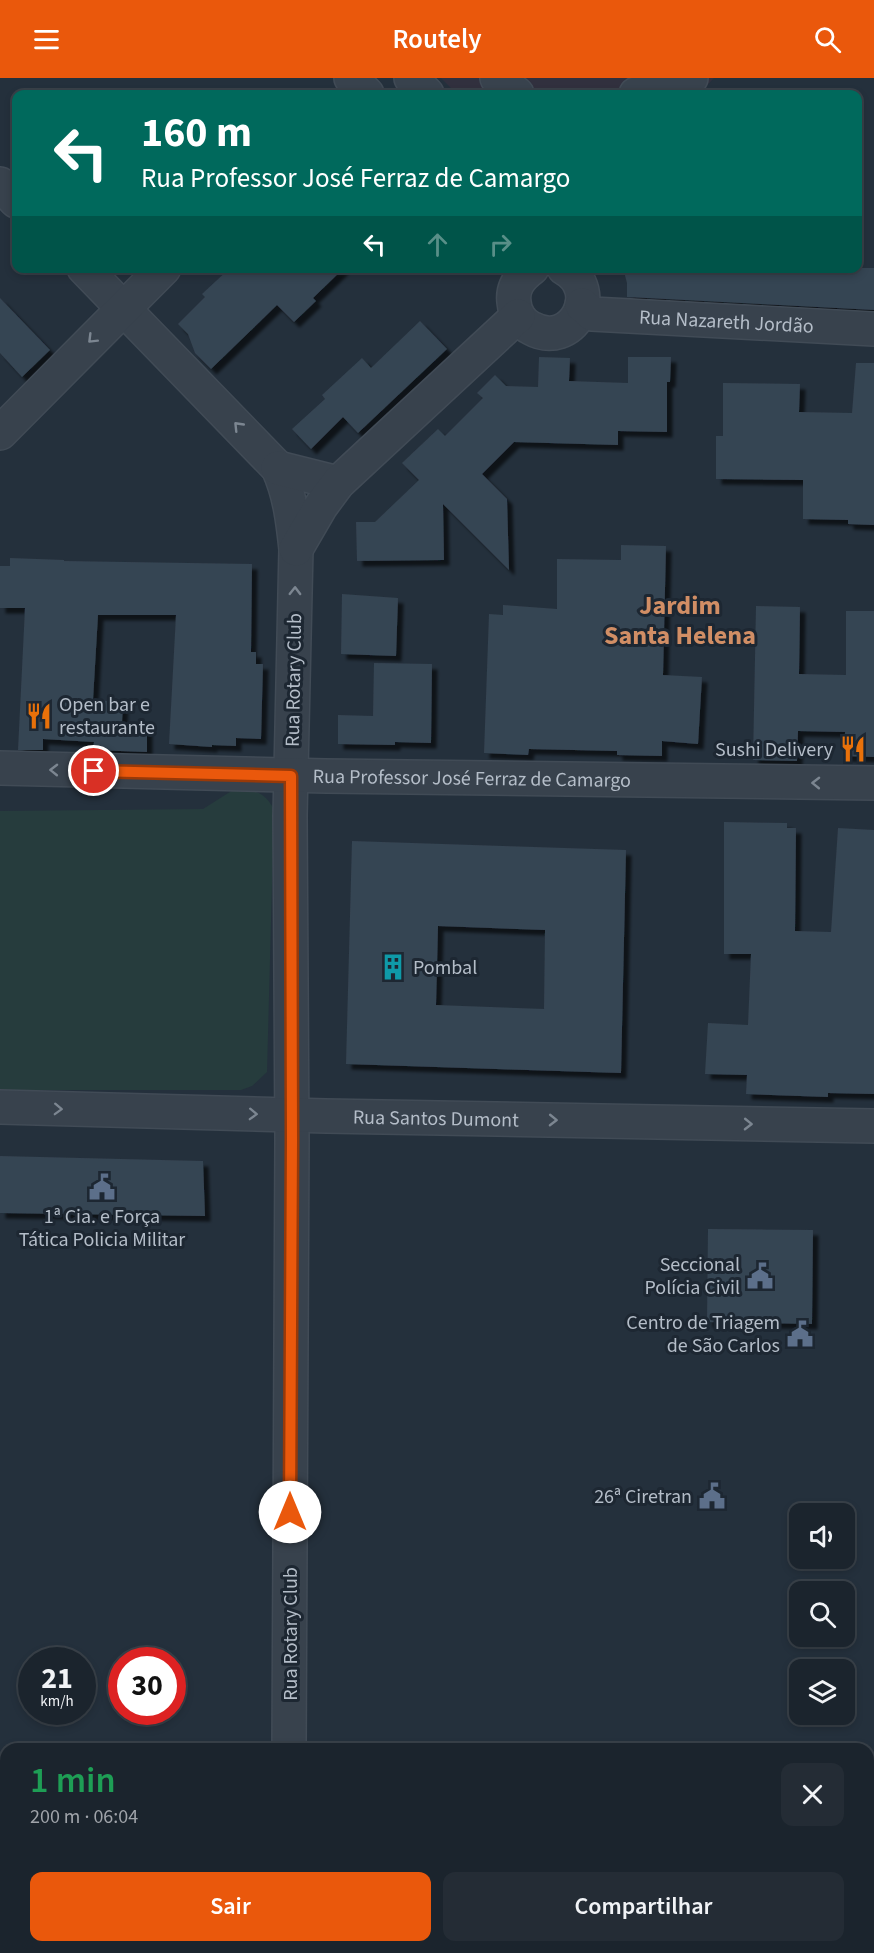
<!DOCTYPE html>
<html lang="pt">
<head>
<meta charset="utf-8">
<style>
  :root { --surface:#1b242d; --page:#242c35; --text:#f1f3f6; --muted:#a0a4aa; --line:#394149; --accent:#ea580c }
  body { margin:0; font-family:"Source Sans 3",sans-serif; background:var(--page); color:var(--text); height:100vh; display:flex; flex-direction:column; font-size:22px; white-space:nowrap }
  * { box-sizing:border-box; margin:0 }
  p { font-size:20px; color:var(--muted) }
  .icon { flex:none; width:33px; height:33px; fill:none; stroke:currentColor; stroke-width:2; stroke-linecap:round; stroke-linejoin:round }
  .map { position:relative; flex:1; overflow:hidden }
  .sheet { position:absolute; left:0px; top:1665px; width:874px; height:210px; display:flex; flex-direction:column; background:var(--surface); border-radius:18px 18px 0 0; box-shadow:0 3px 9px #0003,0 0 0 2px var(--line) }
  .sheet>* { flex:none }
  .hud { position:absolute; left:12px; top:12px; width:850px; height:183px; border-radius:12px; box-shadow:0 3px 9px #0003,0 0 0 2px var(--line); background:#00695c; color:#fff; overflow:hidden }
  .controls { position:absolute; left:789px; top:1425px; display:grid; gap:12px }
  .controls a { display:grid; place-items:center; width:66px; height:66px; border-radius:12px; background:var(--surface); box-shadow:0 3px 9px #0003,0 0 0 2px var(--line); font-size:30px }
  .speed { position:absolute; left:18px; top:1569px; display:flex; gap:12px; font-size:30px; font-weight:700; text-align:center }
  .speed>* { display:grid; place-content:center; width:78px; height:78px; border-radius:50%; background:var(--surface); box-shadow:0 3px 9px #0003,0 0 0 2px var(--line); line-height:1 }
  .speed small { font-size:15px; font-weight:400 }
  .speed .limit { border:9px solid #d22; background:#fff; color:#111 }
  .pin { position:absolute; display:grid; place-items:center; width:51px; height:51px; color:#fff; margin:-26px; border:3px solid #fff; border-radius:50%; box-shadow:0 2px 6px #0007 }
  .me { position:absolute; width:66px; margin:-33px; rotate:0deg; stroke-linejoin:round; filter:drop-shadow(0 0 4px #0008) }
  .turn { display:flex; align-items:center; gap:21px; height:126px; padding:0 30px; font-size:27px }
  .turn .icon { width:78px; height:78px; stroke-width:2.5 }
  .turn b { display:block; font-size:42px; line-height:51px }
  .lanes { display:flex; align-items:center; height:57px; padding:0 30px; background:#0003; justify-content:center; gap:30px; direction:ltr }
  .lanes .off { opacity:.35 }
  .round { display:grid; place-items:center; flex:none; width:63px; height:63px; border-radius:12px; background:var(--page) }
  .headline { display:flex; align-items:center; justify-content:space-between; height:102px; padding:0 30px }
  h1 { font-size:36px; font-weight:600; line-height:45px; color:#1e9e55 }
  .primary-button { display:flex; gap:12px; margin-top:auto; padding:12px 30px }
  .primary-button a { flex:1; height:69px; border-radius:12px; background:var(--accent); color:#fff; font-size:24px; font-weight:600; line-height:69px; text-align:center }
  .primary-button a+a { background:var(--page); color:var(--text) }
  header { display:flex; justify-content:space-between; align-items:center; height:78px; padding:0 30px; background:var(--accent); color:#fff; font-size:27px; font-weight:600 }
  .map>svg:first-child { display:block }
</style>
</head>
<body>
<header><svg class="icon" aria-label="menu" viewBox="0 0 24 24"><path d="M4 6h16M4 12h16M4 18h16"/></svg>Routely<svg class="icon" aria-label="search" viewBox="0 0 24 24"><circle cx="10" cy="10" r="6"/><path d="M15 15l6 6"/></svg></header>
<div class="map">
<svg width="874" height="1875" viewBox="0 0 874 1875">
  <defs>
    <filter id="shadow"><feDropShadow dx="5.5" dy="5.5" stdDeviation="1.5" flood-color="#0009"/></filter>
  </defs>
  <rect width="100%" height="100%" fill="#24303c"/>
  <!-- medical -->
  <path fill="#31303e" d="M 441,0 L 714,0 L 699,16 L 457,16 Z"/>
  <!-- green -->
  <path fill="#263c3d" d="M 233,712 C 254,713 262,711 274,731 L 267,994 L 252,1008 L 241,1012 L 0,1012 L 0,733 L 203,731 Z"/>
  <!-- building -->
  <path fill="#364452" fill-rule="evenodd" filter="url(#shadow)" d="M 230,190 L 344,190 L 313,220 L 316,223 L 294,244 L 277,227 L 211,291 L 195,275 L 188,256 L 178,246 L 205,219 L 202,216 Z
    M 623,190 L 874,190 L 874,232 L 627,219 L 627,205 Z
    M 0,220 L 50,272 L 22,299 L 0,275 Z
    M 420,243 L 447,271 L 358,355 L 343,339 L 311,371 L 292,351 L 325,321 L 322,317 L 362,280 L 371,290 Z
    M 539,279 L 570,280 L 569,303 L 628,305 L 628,279 L 671,279 L 670,304 L 667,304 L 667,354 L 618,353 L 618,367 L 514,364 L 482,396 L 507,421 L 509,492 L 443,426 L 444,482 L 357,483 L 356,444 L 375,444 L 419,402 L 402,385 L 438,351 L 445,358 L 483,320 L 477,315 L 495,297 L 506,308 L 538,309 Z
    M 856,285 L 874,285 L 874,447 L 848,446 L 848,442 L 803,441 L 803,402 L 716,401 L 716,358 L 723,358 L 723,305 L 800,306 L 799,334 L 852,335 Z
    M 621,467 L 666,468 L 663,597 L 702,599 L 698,666 L 662,663 L 662,678 L 617,677 L 617,673 L 529,671 L 528,677 L 484,675 L 489,536 L 503,537 L 503,527 L 557,531 L 557,481 L 621,482 Z
    M 10,480 L 64,482 L 64,483 L 252,486 L 251,574 L 256,574 L 256,586 L 263,586 L 261,661 L 236,660 L 236,668 L 212,667 L 212,669 L 169,666 L 176,537 L 98,537 L 93,622 L 123,624 L 122,645 L 147,646 L 147,674 L 93,672 L 94,664 L 43,661 L 43,672 L 18,672 L 25,530 L 0,530 L 0,488 L 10,488 Z
    M 342,516 L 398,520 L 396,578 L 341,576 Z
    M 756,528 L 800,529 L 799,596 L 846,597 L 846,533 L 874,533 L 874,679 L 844,678 L 845,654 L 798,653 L 797,683 L 753,682 Z
    M 374,585 L 432,586 L 431,665 L 395,664 L 395,667 L 338,666 L 338,637 L 373,638 Z
    M 724,744 L 787,745 L 787,750 L 796,750 L 795,853 L 831,854 L 838,750 L 874,752 L 874,1016 L 828,1015 L 828,1019 L 746,1016 L 747,997 L 705,996 L 708,945 L 748,947 L 751,876 L 724,876 Z
    M 352,763 L 626,772 L 621,995 L 346,986 ZM 438,848 L 545,852 L 544,931 L 436,927 Z
    M 0,1078 L 203,1083 L 205,1138 L 0,1135 Z
    M 708,1151 L 813,1152 L 812,1246 L 707,1244 Z"/>
  <g fill="none" stroke-linecap="round" stroke-linejoin="round">
    <!-- minor casing -->
    <g stroke="#414b56" stroke-width="36">
      <g id="minor">
        <path d="M 351,0 L 367,16"/>
        <path d="M 411,0 L 427,16"/>
        <path d="M 497,0 L 517,16"/>
        <path d="M 636,16 L 681,10 L 691,0"/>
        <path d="M 0,106 L 16,123"/>
        <path d="M 84,190 L 278,390 C 290,416 293,443 296,471 L 290,738 L 292,1062 L 289,1671"/>
        <path d="M 532,190 C 520,199 512,209 514,224 C 515,236 521,245 531,250 C 572,273 605,213 564,190"/>
        <path id="s1" d="M 582,227 L 592,236 L 874,251"/>
        <path d="M 0,355 L 164,190"/>
        <path d="M 278,390 L 338,405"/>
        <path d="M 296,471 L 321,428 L 338,405 L 518,238"/>
        <path id="s2" d="M 0,690 L 326,698 L 874,705"/>
        <path id="s3" d="M 0,1029 L 326,1038 L 874,1048"/>
        <path d="M 288,1875 L 288,1869"/>
      </g>
    </g>
    <!-- minor -->
    <use href="#minor" stroke="#38424d" stroke-width="33"/>
  </g>
  <!-- one-way arrows -->
  <defs><path id="oneway-chevron" d="M-2-3.5L2.5 0L-2 3.5" fill="none" stroke-width="1.6" stroke-linecap="round" stroke-linejoin="round" transform="scale(1.5)"/></defs>
  <g stroke="#7c8691">
    <use href="#oneway-chevron" transform="translate(92 261) rotate(135)"/>
    <use href="#oneway-chevron" transform="translate(238 348) rotate(-134)"/>
    <use href="#oneway-chevron" transform="translate(295 513) rotate(-89)"/>
    <use href="#oneway-chevron" transform="translate(54 692) rotate(-179)"/>
    <use href="#oneway-chevron" transform="translate(816 705) rotate(-179)"/>
    <use href="#oneway-chevron" transform="translate(58 1031) rotate(2)"/>
    <use href="#oneway-chevron" transform="translate(253 1036) rotate(2)"/>
    <use href="#oneway-chevron" transform="translate(553 1042) rotate(1)"/>
    <use href="#oneway-chevron" transform="translate(748 1046) rotate(1)"/>
  </g>
  <g fill="none" stroke-linecap="round" stroke-linejoin="round">
    <!-- route casing -->
    <g stroke="#983908" stroke-width="15">
      <path id="route" d="M 94,693 L 291,698 L 292,1062 L 290,1434"/>
    </g>
    <!-- route -->
    <use href="#route" stroke="#ea580c" stroke-width="10"/>
  </g>
  <!-- icons -->
  <defs>
    <g id="restaurant-bare" transform="scale(2.07)"><path d="M-5-6h1v4h1v-4h1v4h1v-4h1v5L-1.5 .5V6h-2V.5L-5-1ZM5-6V6H3V1.5H1.5Q1.5-4 5-6Z" fill="#e8710a" stroke="#1d2732" stroke-width="2.5" paint-order="stroke"/></g>
    <g id="building-bare" transform="scale(2.07)"><path d="M-4-6H4V6H1V3H-1V6H-4ZM-2.5-4.3h1.7v1.8h-1.7ZM.8-4.3h1.7v1.8H.8ZM-2.5-1h1.7V.8h-1.7ZM.8-1h1.7V.8H.8Z" fill="#0f9aa8" stroke="#1d2732" stroke-width="2.5" paint-order="stroke"/></g>
    <g id="civic-bare" transform="scale(2.07)"><path d="M-.6-6.5H3V-4.5H.6V-3L4-1V1h2V6H-6V1h2V-1L-.6-3ZM-1.2 2.5V6h2.4V2.5Z" fill="#5c6f8a" stroke="#1d2732" stroke-width="2.5" paint-order="stroke"/></g>
  </defs>
  <g fill-rule="evenodd">
    <use href="#restaurant-bare" x="39" y="638"/>
    <use href="#restaurant-bare" x="853" y="671"/>
    <use href="#building-bare" x="393" y="889"/>
    <use href="#civic-bare" x="102" y="1109"/>
    <use href="#civic-bare" x="760" y="1198"/>
    <use href="#civic-bare" x="800" y="1256"/>
    <use href="#civic-bare" x="712" y="1418"/>
  </g>
  <g text-anchor="middle" stroke-width="6" stroke-linejoin="round" paint-order="stroke">
    <!-- street labels -->
    <g font-size="20" fill="#b4bdc8" stroke="#1d2732">
      <text dy="7" stroke="none"><textPath href="#s1" startOffset="148">Rua Nazareth Jordão</textPath></text>
      <text transform="translate(293 602) rotate(-89)" y="7">Rua Rotary Club</text>
      <text dy="7" stroke="none"><textPath href="#s2" startOffset="472">Rua Professor José Ferraz de Camargo</textPath></text>
      <text dy="7" stroke="none"><textPath href="#s3" startOffset="436">Rua Santos Dumont</textPath></text>
      <text transform="translate(290 1556) rotate(-90)" y="7">Rua Rotary Club</text>
    </g>
    <!-- poi labels -->
    <g font-size="20" fill="#b4bdc8" stroke="#1d2732" text-anchor="end">
      <text x="59" y="633" text-anchor="start">Open bar e<tspan x="59" dy="23">restaurante</tspan></text>
      <text x="833" y="678">Sushi Delivery</text>
      <text x="413" y="896" text-anchor="start">Pombal</text>
      <text x="102" y="1145" text-anchor="middle">1ª Cia. e Força<tspan x="102" dy="23">Tática Policia Militar</tspan></text>
      <text x="740" y="1193">Seccional<tspan x="740" dy="23">Polícia Civil</tspan></text>
      <text x="780" y="1251">Centro de Triagem<tspan x="780" dy="23">de São Carlos</tspan></text>
      <text x="692" y="1425">26ª Ciretran</text>
    </g>
    <!-- district labels -->
    <g font-size="26" font-weight="bold" fill="#d18e65" stroke="#1d2732">
      <text x="680" y="536">Jardim<tspan x="680" dy="30">Santa Helena</tspan></text>
    </g>
  </g>
</svg>
<div class="controls">
<a><svg class="icon" aria-label="sound" viewBox="0 0 24 24"><path d="M4 9h4l5-4v14l-5-4H4zM17 9q2 3 0 6"/></svg></a>
<a><svg class="icon" aria-label="search" viewBox="0 0 24 24"><circle cx="10" cy="10" r="6"/><path d="M15 15l6 6"/></svg></a>
<a><svg class="icon" aria-label="layers" viewBox="0 0 24 24"><path d="M12 4l9 5-9 5-9-5zM3 14l9 5 9-5"/></svg></a>
</div>
<div class="speed"><div>21<small>km/h</small></div><div class="limit">30</div></div>
<div class="pin" style="left:94px;top:693px;background:#d93025"><svg class="icon" aria-label="arrive" viewBox="0 0 24 24"><path d="M6 21V4h12l-3 4 3 4H6"/></svg></div>
<svg class="me" style="left:290px;top:1434px" viewBox="-20 -20 40 40"><circle r="19" fill="#fff"/><path d="M0-13L10 11 0 6-10 11z" fill="#ea580c"/></svg>
<div class="hud">
<div class="turn"><svg class="icon" aria-label="left" viewBox="0 0 24 24"><path d="M17 20v-9H6M10 6l-5 5 5 5"/></svg><div><b>160 m</b>Rua Professor José Ferraz de Camargo</div></div>
<div class="lanes"><svg class="icon" aria-label="left" viewBox="0 0 24 24"><path d="M17 20v-9H6M10 6l-5 5 5 5"/></svg><svg class="icon off" aria-label="ahead" viewBox="0 0 24 24"><path d="M12 20V5M6 11l6-6 6 6"/></svg><svg class="icon off" aria-label="right" viewBox="0 0 24 24"><path d="M7 20v-9h11M14 6l5 5-5 5"/></svg></div>
</div>
<section class="sheet">
<div class="headline"><div><h1>1 min</h1><p>200 m · 06:04</p></div><a class="round"><svg class="icon" aria-label="close" viewBox="0 0 24 24"><path d="M6 6l12 12M18 6L6 18"/></svg></a></div>
<div class="primary-button"><a>Sair</a><a>Compartilhar</a></div>
</section>
</div>
</body>
</html>
